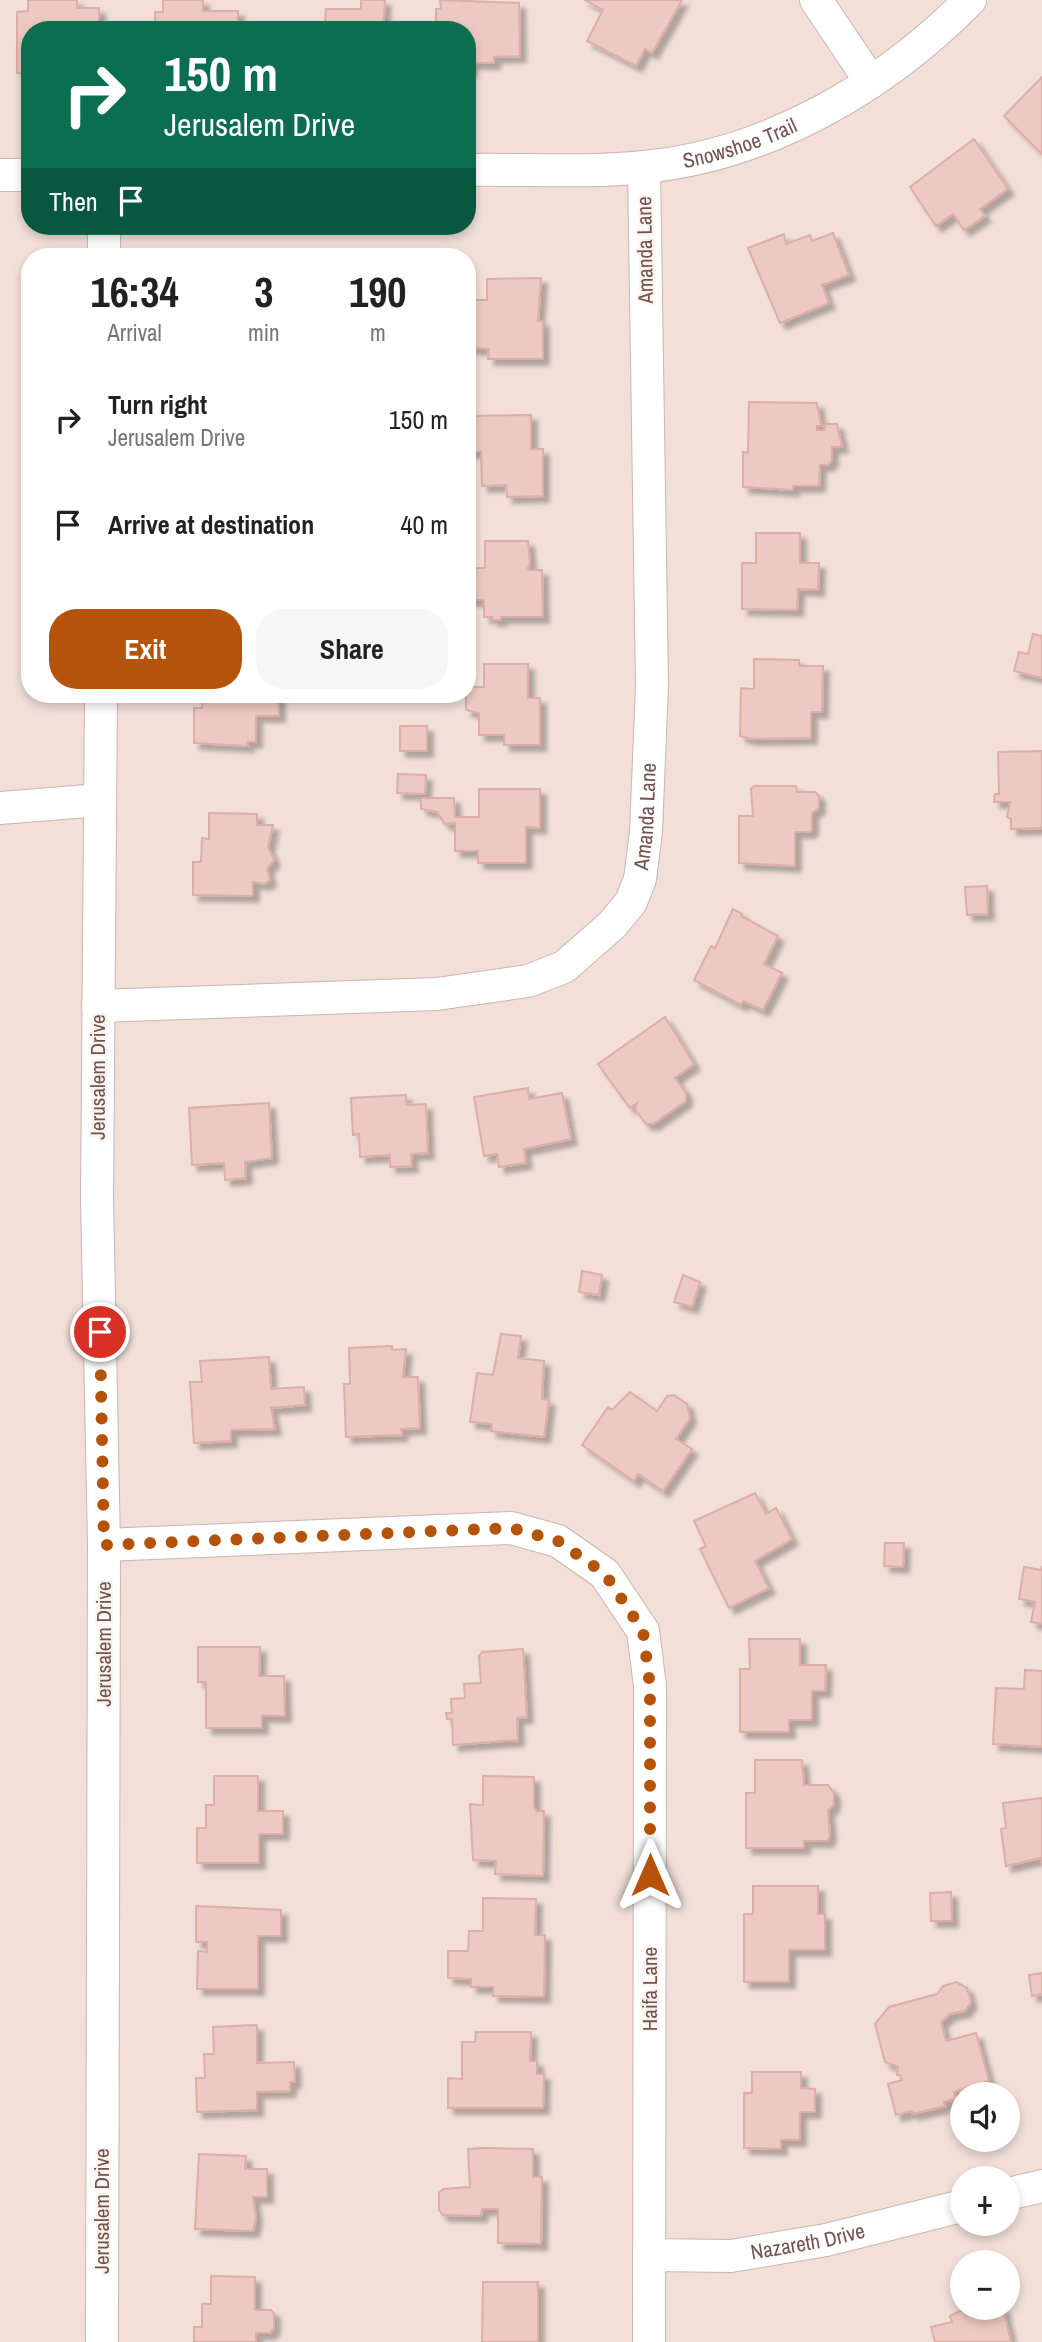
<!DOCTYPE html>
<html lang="en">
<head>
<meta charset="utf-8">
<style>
  :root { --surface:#fff; --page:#f6f6f6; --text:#222; --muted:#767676; --accent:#b45309 }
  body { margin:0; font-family:"Archivo Narrow",sans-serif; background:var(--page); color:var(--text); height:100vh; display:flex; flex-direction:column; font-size:26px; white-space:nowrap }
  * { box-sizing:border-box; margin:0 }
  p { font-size:23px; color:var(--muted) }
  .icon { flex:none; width:38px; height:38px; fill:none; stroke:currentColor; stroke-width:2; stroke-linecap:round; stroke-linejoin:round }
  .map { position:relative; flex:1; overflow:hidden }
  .sheet { position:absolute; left:21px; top:248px; width:455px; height:455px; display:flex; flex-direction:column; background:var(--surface); border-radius:28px; box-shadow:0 4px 10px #0003 }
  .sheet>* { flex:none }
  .hud { position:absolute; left:21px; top:21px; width:455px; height:214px; border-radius:28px; box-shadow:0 4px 10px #0003; background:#0b6e4f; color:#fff; overflow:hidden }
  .fabs { position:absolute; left:950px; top:2082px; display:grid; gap:14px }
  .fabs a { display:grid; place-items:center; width:70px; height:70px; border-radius:50%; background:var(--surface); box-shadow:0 4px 10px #0003; font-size:35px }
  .pin { position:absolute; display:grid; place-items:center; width:60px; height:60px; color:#fff; margin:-30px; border:4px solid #fff; border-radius:50%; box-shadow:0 2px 7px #0007 }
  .me { position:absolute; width:77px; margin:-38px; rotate:0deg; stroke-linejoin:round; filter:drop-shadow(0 0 5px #0008) }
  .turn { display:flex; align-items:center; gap:24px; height:147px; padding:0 28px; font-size:32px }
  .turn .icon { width:91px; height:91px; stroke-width:2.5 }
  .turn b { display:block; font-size:49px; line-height:60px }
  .then { display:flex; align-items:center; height:66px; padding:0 28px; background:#0003; gap:14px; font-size:26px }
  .eta { display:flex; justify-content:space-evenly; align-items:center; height:119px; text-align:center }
  .eta b { font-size:42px; font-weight:800; line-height:49px }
  .button { display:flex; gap:14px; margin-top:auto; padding:14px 28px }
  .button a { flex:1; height:80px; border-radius:28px; background:var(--accent); color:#fff; font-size:28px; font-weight:800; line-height:80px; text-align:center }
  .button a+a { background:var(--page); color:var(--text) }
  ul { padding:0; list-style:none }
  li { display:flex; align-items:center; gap:21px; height:105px; padding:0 28px }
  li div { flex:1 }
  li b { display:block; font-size:26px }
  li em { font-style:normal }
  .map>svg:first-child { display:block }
</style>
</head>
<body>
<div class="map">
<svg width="1042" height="2342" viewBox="0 0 1042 2342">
  <defs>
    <filter id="shadow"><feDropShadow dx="6" dy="6" stdDeviation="2" flood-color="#0004"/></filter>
  </defs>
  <rect width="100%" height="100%" fill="#faefe9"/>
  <!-- residential -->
  <path fill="#f1dfd8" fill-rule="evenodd" d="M 0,0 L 1042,0 L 1042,2342 L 0,2342 ZM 30,30 L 467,30 L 467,226 L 30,226 ZM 30,257 L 467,257 L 467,695 L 30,695 ZM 962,2095 L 1008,2095 L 1008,2140 L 962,2140 ZM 962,2179 L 1008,2179 L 1008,2224 L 962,2224 ZM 962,2263 L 1008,2263 L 1008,2308 L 962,2308 Z"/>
  <!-- building -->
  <path fill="#eccac3" stroke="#ddada6" stroke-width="2" filter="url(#shadow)" d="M 28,0 L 77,0 L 77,8 L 99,8 L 99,30 L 30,30 L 30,73 L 17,73 L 17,12 L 28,11 Z
    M 163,0 L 203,0 L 203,11 L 238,11 L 238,30 L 155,30 L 155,12 L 163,12 Z
    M 361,0 L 385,0 L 383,30 L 293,30 L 293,24 L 325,23 L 326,9 L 361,9 Z
    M 440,0 L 519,3 L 520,56 L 494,57 L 494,63 L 471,63 L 471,71 L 467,71 L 467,30 L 436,30 L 436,9 L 441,9 Z
    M 682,0 L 652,53 L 645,49 L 636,66 L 587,41 L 603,10 L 585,0 Z
    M 1042,77 L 1042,154 L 1004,116 Z
    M 974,139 L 1008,189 L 980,209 L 985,216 L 964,230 L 953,214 L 936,226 L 910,187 Z
    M 833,233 L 849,275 L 822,285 L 829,303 L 780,323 L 748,248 L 784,234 L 786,244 L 810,235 L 812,241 Z
    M 541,278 L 538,321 L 543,321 L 543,359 L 488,359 L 489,349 L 469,348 L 470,300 L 487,300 L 487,279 Z
    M 749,402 L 817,403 L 821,426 L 817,426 L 817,430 L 824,430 L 825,424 L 837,424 L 842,447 L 832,447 L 832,460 L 828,465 L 820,465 L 819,486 L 793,486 L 793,490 L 743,487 L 743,452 L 748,453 Z
    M 531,415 L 531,449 L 543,449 L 543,496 L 507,497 L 506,485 L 482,486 L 481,452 L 467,452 L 467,416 Z
    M 756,533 L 800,533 L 800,563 L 819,563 L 818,590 L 798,589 L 797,610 L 742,609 L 742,563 L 756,563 Z
    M 485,541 L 528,541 L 530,563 L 527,570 L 542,570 L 543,617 L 501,617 L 501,620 L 492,620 L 492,617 L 484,617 L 484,600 L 467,600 L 467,568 L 485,568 Z
    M 1033,634 L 1042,636 L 1042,678 L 1014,671 L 1019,652 L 1028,654 Z
    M 754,659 L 799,660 L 799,666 L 823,666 L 822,712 L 811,712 L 811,738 L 752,739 L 740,736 L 741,688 L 754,689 Z
    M 484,664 L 528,664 L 528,698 L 540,698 L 540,745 L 504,745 L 504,735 L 479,735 L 479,713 L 466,710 L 466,695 L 469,687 L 484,687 Z
    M 202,695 L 279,695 L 279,716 L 256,716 L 256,742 L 247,742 L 248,746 L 194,743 L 194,708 L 202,708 Z
    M 400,726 L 427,726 L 427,751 L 400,751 Z
    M 1042,751 L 1042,828 L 1011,829 L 1011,819 L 1007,817 L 1010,802 L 994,802 L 995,794 L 999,794 L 998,752 Z
    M 398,774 L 426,775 L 425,794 L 397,793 Z
    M 754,786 L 796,786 L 797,792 L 815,792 L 819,796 L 819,808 L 812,813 L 812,829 L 809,832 L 795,832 L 795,866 L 739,863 L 739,816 L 753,816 L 751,789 Z
    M 479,789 L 540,789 L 540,828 L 526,827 L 526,863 L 478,863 L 478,851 L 455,851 L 455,823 L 445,824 L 437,812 L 421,809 L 421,798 L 454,798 L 455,817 L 479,817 Z
    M 209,813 L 257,814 L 257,825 L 273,825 L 268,847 L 274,860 L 267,869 L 270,880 L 265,884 L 253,882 L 253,896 L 193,895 L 193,862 L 201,862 L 202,838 L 209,839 Z
    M 987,886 L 988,914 L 967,915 L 965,887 Z
    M 733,909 L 742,914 L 741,916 L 778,936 L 764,964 L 782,973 L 763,1010 L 743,1001 L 741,1005 L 694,980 L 711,946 L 715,948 Z
    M 665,1017 L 694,1064 L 675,1078 L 686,1093 L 686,1101 L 653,1124 L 646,1124 L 635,1109 L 637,1103 L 630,1108 L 598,1064 Z
    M 528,1088 L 529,1099 L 562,1093 L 571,1139 L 524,1149 L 526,1163 L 499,1167 L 497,1154 L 484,1156 L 474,1097 Z
    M 406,1095 L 406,1105 L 426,1104 L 428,1153 L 411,1154 L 412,1166 L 390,1167 L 390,1155 L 360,1157 L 359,1134 L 353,1135 L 351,1098 Z
    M 269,1103 L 272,1158 L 245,1162 L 246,1178 L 225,1180 L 224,1163 L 192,1165 L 189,1108 Z
    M 582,1271 L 602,1275 L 599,1295 L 579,1292 Z
    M 683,1275 L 700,1282 L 692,1307 L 674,1302 Z
    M 501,1334 L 521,1336 L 518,1358 L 544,1361 L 542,1399 L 549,1400 L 544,1437 L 491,1431 L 492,1424 L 470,1422 L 477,1373 L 493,1375 Z
    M 392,1346 L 392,1350 L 406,1349 L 403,1377 L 418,1377 L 420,1428 L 401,1429 L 402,1435 L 346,1437 L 344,1384 L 350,1384 L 349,1348 Z
    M 269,1357 L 271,1389 L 304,1387 L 305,1405 L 271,1408 L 275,1429 L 231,1430 L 231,1441 L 194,1443 L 190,1382 L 202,1382 L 200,1361 Z
    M 630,1392 L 657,1411 L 667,1396 L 674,1395 L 687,1404 L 690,1418 L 676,1439 L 692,1449 L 663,1491 L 638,1474 L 634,1481 L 582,1445 L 608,1407 L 612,1410 Z
    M 755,1493 L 766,1514 L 776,1508 L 792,1539 L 755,1561 L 769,1588 L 729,1608 L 700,1549 L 706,1546 L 694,1521 Z
    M 885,1543 L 904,1543 L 903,1567 L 884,1566 Z
    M 1042,1566 L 1042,1624 L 1031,1622 L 1035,1602 L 1019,1599 L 1024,1567 L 1041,1570 Z
    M 749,1639 L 800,1639 L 800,1665 L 826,1665 L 825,1691 L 812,1691 L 812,1720 L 789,1720 L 789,1732 L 740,1732 L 740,1669 L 750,1669 Z
    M 198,1647 L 260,1647 L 259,1676 L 284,1676 L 285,1716 L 262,1716 L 262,1728 L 206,1728 L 206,1682 L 198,1682 Z
    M 523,1649 L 527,1717 L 517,1718 L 518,1740 L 453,1745 L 452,1719 L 447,1719 L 446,1713 L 452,1713 L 451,1699 L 465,1698 L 464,1684 L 481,1683 L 479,1656 L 482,1652 Z
    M 1025,1670 L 1042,1671 L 1042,1747 L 993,1744 L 996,1688 L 1024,1689 Z
    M 755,1760 L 802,1760 L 804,1785 L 828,1785 L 834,1793 L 834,1804 L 828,1811 L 830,1836 L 827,1841 L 804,1841 L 804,1848 L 746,1848 L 746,1793 L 755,1793 Z
    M 214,1776 L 258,1776 L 258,1811 L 283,1811 L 283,1834 L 259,1834 L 259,1863 L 197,1863 L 197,1828 L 206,1828 L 206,1805 L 214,1805 Z
    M 483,1776 L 534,1777 L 534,1807 L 536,1811 L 544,1811 L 543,1876 L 495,1874 L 496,1861 L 473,1860 L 470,1804 L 483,1805 Z
    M 1042,1798 L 1042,1863 L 1041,1858 L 1006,1866 L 1001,1829 L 1006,1828 L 1003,1803 Z
    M 753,1886 L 818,1886 L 818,1914 L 825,1914 L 825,1950 L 789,1950 L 789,1982 L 744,1982 L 744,1914 L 753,1914 Z
    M 951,1892 L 952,1921 L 931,1921 L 930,1893 Z
    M 483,1898 L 536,1899 L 535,1935 L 545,1935 L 544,1997 L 493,1996 L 493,1987 L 471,1987 L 471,1979 L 448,1978 L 448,1951 L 468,1951 L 469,1931 L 483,1931 Z
    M 196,1906 L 281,1910 L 281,1936 L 258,1936 L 258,1989 L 197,1989 L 198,1951 L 207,1952 L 207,1942 L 196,1942 Z
    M 1042,1973 L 1042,1994 L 1032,1996 L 1029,1975 Z
    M 956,1982 L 967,1988 L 971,2002 L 965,2011 L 950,2014 L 941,2022 L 946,2041 L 976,2033 L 989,2081 L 954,2092 L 955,2099 L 944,2102 L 945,2106 L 913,2114 L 912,2111 L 896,2115 L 888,2084 L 902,2080 L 900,2075 L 897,2075 L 898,2067 L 885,2062 L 875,2024 L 889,2007 L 937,1994 L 943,1986 Z
    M 257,2025 L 257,2063 L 294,2062 L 295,2082 L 290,2082 L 290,2091 L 257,2092 L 257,2110 L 197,2112 L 196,2078 L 205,2078 L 204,2054 L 214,2054 L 213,2027 Z
    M 476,2032 L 531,2032 L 530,2061 L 537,2061 L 537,2074 L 544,2074 L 543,2108 L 448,2108 L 448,2078 L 462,2079 L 462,2042 L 475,2042 Z
    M 752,2072 L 801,2072 L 801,2088 L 815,2089 L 815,2112 L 800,2112 L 800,2140 L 781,2140 L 781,2149 L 744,2148 L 744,2093 L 752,2093 Z
    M 482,2148 L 533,2149 L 533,2177 L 542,2177 L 541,2244 L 498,2243 L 498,2209 L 482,2209 L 481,2216 L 443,2215 L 439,2210 L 439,2193 L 443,2189 L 470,2187 L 468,2149 Z
    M 199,2154 L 246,2156 L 245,2169 L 267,2169 L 267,2197 L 253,2197 L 256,2218 L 253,2231 L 195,2229 Z
    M 211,2276 L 255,2277 L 255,2310 L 271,2310 L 274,2313 L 274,2328 L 270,2333 L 256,2333 L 256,2342 L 194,2342 L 194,2327 L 202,2327 L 202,2304 L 211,2304 Z
    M 483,2282 L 538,2282 L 538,2342 L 482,2342 Z
    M 966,2308 L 1003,2308 L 1011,2342 L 935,2342 L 931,2327 L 952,2322 L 950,2316 Z"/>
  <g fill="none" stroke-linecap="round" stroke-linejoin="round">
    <!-- street casing -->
    <g stroke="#cbb5b0" stroke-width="34">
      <g id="street">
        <path d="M 816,0 L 871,82"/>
        <path id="s1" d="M 467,170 C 525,169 586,173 644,167 C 768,155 884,87 970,0"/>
        <path d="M 0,175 L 30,175"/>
        <path d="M 104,257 L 104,226"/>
        <path d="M 101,695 L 97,1198 L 104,1545 L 102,2342"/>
        <path d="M 0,808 L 100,800"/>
        <path id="s2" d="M 98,1006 L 437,994 L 528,981 L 564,967 L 612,925 L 631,902 L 640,879 L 646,832 L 652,685 L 644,167"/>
        <path d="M 104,1545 L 511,1528 L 558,1541 L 605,1574 L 643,1631 L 650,1686 L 649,2342"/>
        <path d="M 1008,2194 L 1042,2186"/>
        <path id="s3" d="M 650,2255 L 731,2256 L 826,2240 L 962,2206"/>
      </g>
    </g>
    <!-- street -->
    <use href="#street" stroke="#fff" stroke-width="32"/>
  </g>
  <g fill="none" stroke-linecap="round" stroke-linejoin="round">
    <!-- route -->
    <path stroke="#b45309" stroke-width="12" stroke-dasharray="0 21.6" d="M 100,1332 L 104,1545 L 511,1528 L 558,1541 L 605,1574 L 643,1631 L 650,1686 L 650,1875"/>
  </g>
  <g text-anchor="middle" stroke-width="5" stroke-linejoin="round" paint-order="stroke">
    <!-- street labels -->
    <g font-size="21" fill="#71534f" stroke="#fdf4ef">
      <text dy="7" stroke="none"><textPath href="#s1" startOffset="276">Snowshoe Trail</textPath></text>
      <text transform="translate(645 250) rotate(-91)" y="7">Amanda Lane</text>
      <text dy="7" stroke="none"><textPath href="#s2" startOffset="651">Amanda Lane</textPath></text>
      <text transform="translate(98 1077) rotate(-90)" y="7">Jerusalem Drive</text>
      <text transform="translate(104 1644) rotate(-90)" y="7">Jerusalem Drive</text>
      <text transform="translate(650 1989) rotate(-90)" y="7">Haifa Lane</text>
      <text transform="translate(102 2211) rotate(-90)" y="7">Jerusalem Drive</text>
      <text dy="7" stroke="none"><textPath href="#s3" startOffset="159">Nazareth Drive</textPath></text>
    </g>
  </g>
</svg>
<div class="fabs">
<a><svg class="icon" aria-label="sound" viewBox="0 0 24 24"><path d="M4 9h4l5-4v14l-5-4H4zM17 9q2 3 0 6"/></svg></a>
<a>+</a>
<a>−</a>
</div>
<div class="pin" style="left:100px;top:1332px;background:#d93025"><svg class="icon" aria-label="arrive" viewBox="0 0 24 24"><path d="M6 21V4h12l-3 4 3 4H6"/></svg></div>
<svg class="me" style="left:650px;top:1875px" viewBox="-20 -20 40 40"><path d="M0-17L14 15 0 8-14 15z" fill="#b45309" stroke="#fff" stroke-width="4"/></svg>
<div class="hud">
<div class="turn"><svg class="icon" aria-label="right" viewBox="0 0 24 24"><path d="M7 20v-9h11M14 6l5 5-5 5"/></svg><div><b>150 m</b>Jerusalem Drive</div></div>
<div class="then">Then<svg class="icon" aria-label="arrive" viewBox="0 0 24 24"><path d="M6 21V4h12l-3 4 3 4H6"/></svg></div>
</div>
<section class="sheet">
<div class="eta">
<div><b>16:34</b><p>Arrival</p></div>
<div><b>3</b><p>min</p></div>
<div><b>190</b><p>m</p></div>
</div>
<ul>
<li><svg class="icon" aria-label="right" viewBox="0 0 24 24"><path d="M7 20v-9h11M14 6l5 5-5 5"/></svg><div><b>Turn right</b><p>Jerusalem Drive</p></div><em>150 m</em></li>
<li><svg class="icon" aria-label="arrive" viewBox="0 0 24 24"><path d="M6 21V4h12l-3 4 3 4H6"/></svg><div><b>Arrive at destination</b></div><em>40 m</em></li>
</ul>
<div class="button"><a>Exit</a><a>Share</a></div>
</section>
</div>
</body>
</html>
